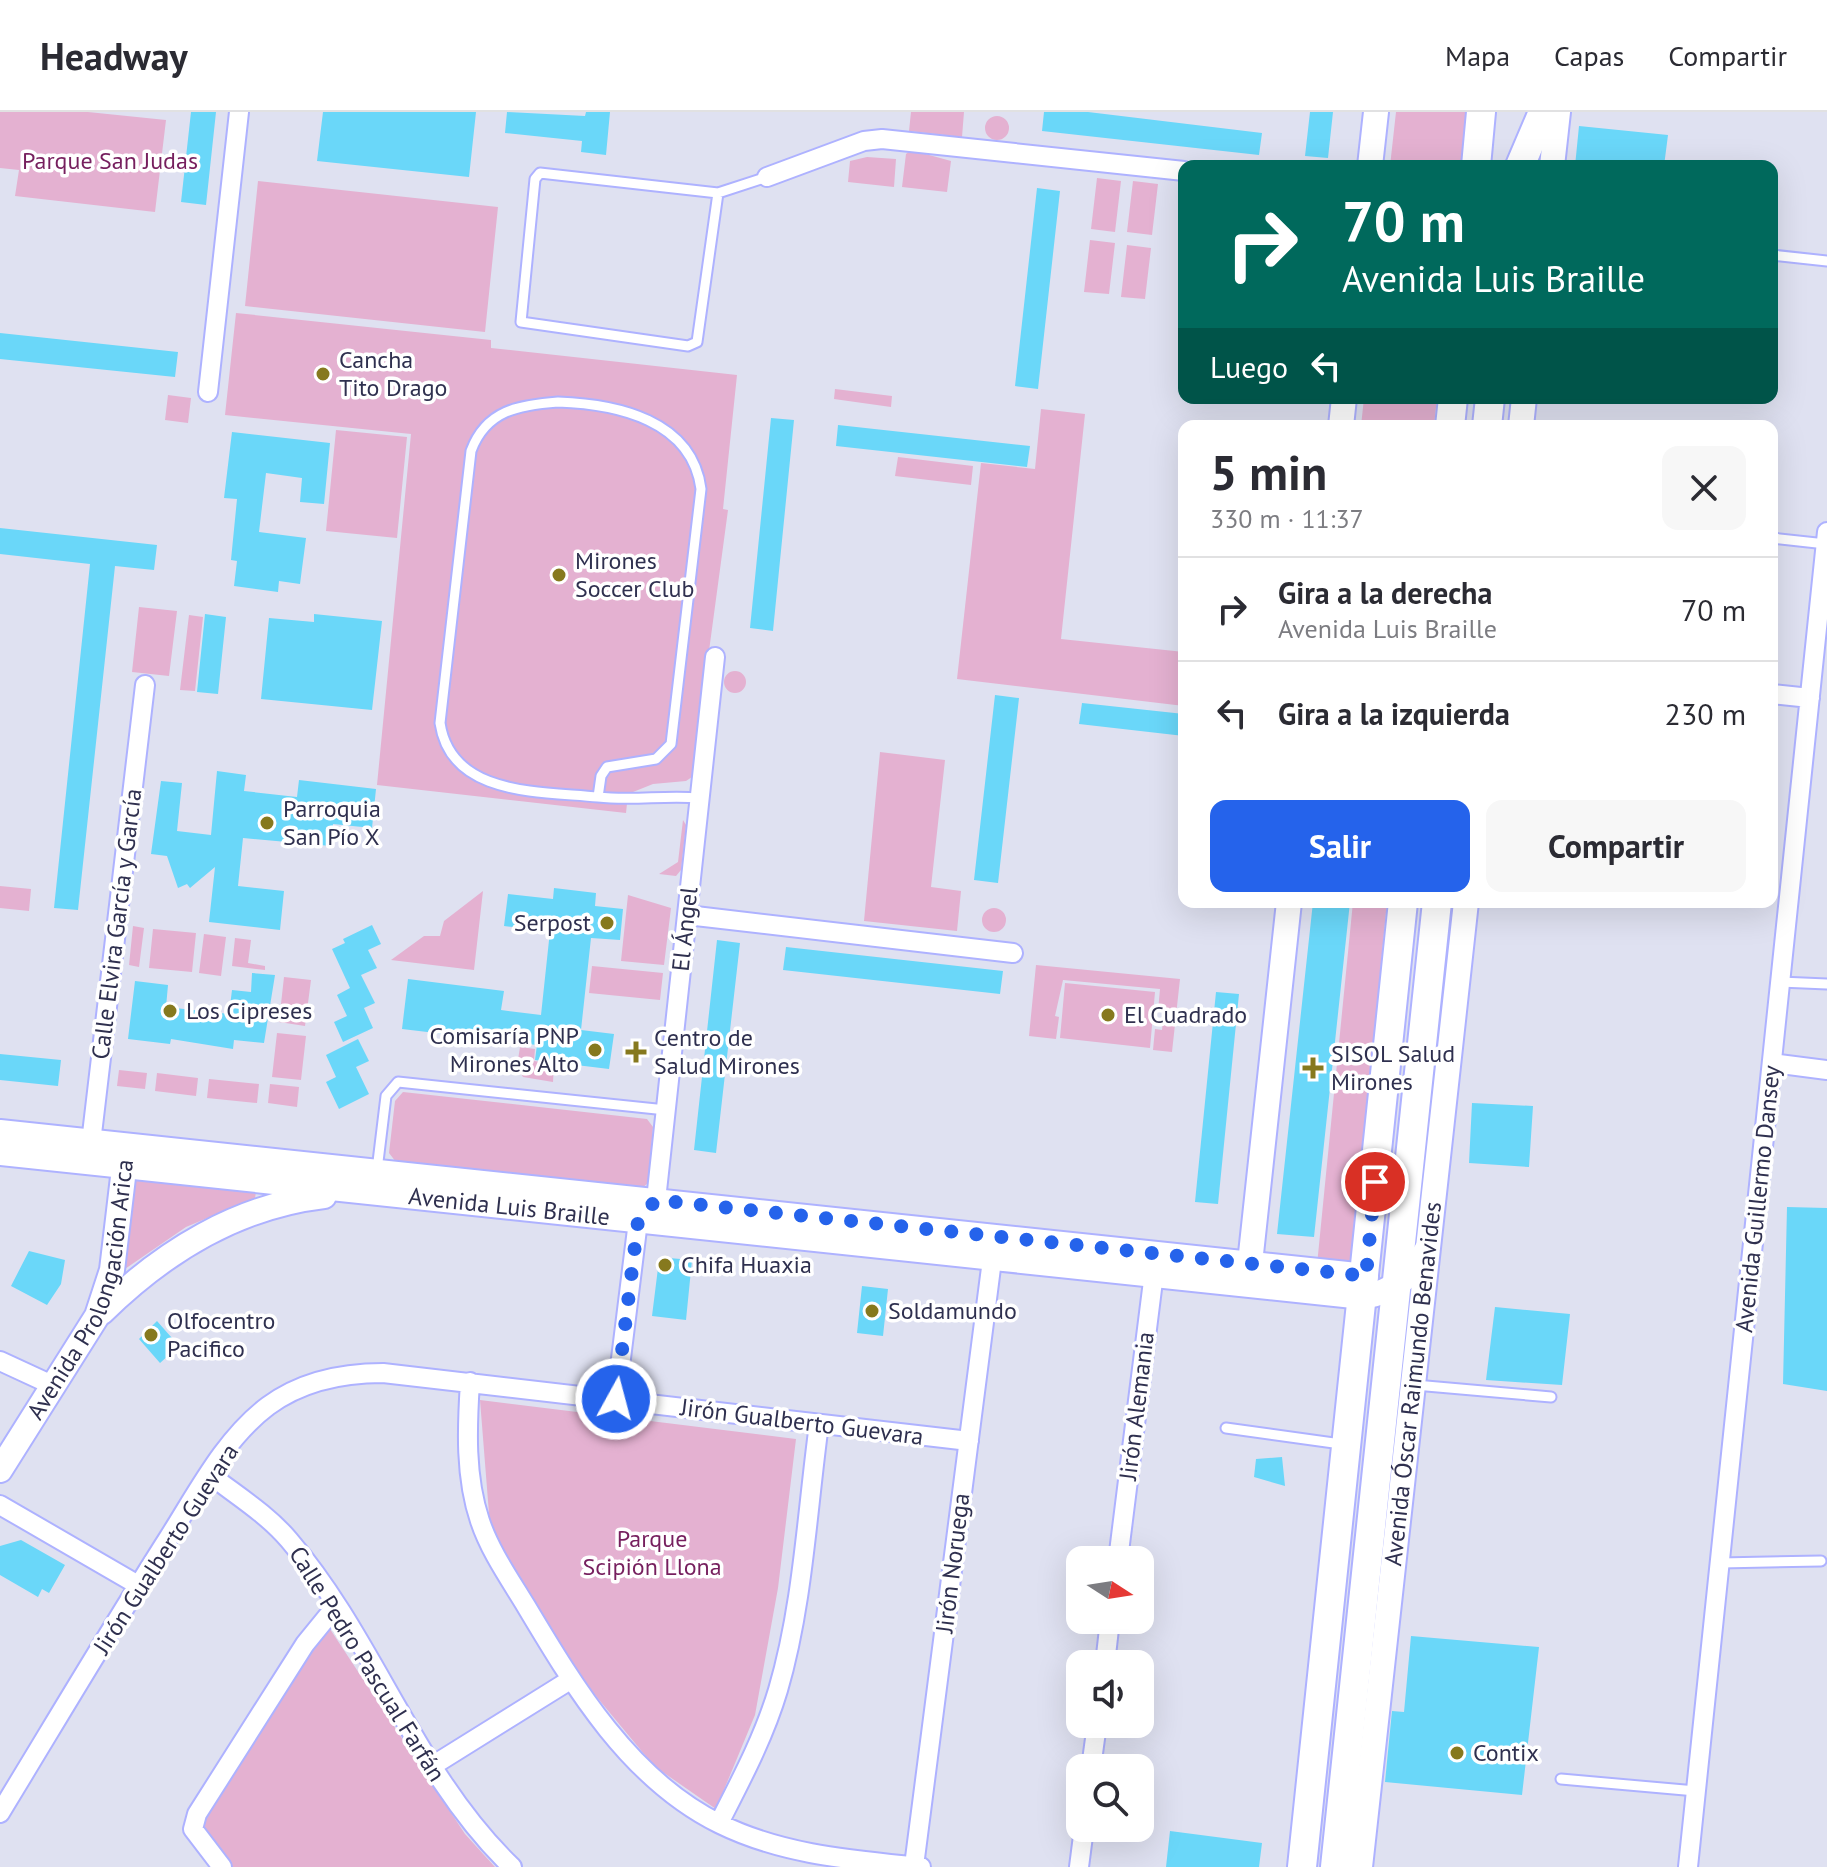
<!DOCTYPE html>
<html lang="es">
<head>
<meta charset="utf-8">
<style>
  :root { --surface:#fff; --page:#f7f7f7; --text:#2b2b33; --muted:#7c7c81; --line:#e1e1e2; --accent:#2563eb }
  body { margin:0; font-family:"PT Sans",sans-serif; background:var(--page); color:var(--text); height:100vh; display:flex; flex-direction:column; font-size:30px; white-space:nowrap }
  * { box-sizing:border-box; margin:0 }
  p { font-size:26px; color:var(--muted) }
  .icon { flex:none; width:44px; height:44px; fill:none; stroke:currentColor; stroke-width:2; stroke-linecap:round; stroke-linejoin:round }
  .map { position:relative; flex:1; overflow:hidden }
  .drawer { position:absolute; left:1178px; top:308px; width:600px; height:488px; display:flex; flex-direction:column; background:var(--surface); border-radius:16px; box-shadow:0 8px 32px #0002 }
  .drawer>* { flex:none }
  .hud { position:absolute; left:1178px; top:48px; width:600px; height:244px; border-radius:16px; box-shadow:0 8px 32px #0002; background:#00695c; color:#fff; overflow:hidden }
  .needle { width:52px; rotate:102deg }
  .buttons { position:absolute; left:1066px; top:1434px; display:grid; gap:16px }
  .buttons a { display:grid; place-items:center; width:88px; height:88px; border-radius:16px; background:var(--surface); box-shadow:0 8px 32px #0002; font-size:40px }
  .pin { position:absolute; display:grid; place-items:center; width:68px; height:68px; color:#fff; margin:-34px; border:4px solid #fff; border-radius:50%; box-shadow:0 2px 8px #0007 }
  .me { position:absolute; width:88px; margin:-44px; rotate:7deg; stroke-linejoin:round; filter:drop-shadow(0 0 6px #0008) }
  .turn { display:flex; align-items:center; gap:28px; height:168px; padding:0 32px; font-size:36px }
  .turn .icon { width:104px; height:104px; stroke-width:2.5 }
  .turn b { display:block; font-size:56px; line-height:68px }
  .then { display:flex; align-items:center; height:76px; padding:0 32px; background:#0003; gap:16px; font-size:30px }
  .round { display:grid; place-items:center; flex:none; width:84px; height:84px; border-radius:16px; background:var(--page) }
  .summary { display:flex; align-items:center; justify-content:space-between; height:136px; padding:0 32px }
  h1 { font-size:48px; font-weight:800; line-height:60px }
  .primary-button { display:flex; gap:16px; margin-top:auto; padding:16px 32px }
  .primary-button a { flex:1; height:92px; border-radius:16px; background:var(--accent); color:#fff; font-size:32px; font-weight:800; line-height:92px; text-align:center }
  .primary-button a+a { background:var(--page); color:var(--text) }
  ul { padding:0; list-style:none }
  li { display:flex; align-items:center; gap:24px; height:104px; padding:0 32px; border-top:2px solid var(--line) }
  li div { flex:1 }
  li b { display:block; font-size:30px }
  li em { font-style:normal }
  header { display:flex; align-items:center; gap:48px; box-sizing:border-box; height:112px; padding:0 40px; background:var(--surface); border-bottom:2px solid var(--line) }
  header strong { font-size:38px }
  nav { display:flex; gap:44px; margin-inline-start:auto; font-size:28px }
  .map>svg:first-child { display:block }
</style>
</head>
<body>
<header>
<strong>Headway</strong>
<nav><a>Mapa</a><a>Capas</a><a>Compartir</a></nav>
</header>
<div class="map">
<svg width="1827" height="1755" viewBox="0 0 1827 1755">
  <rect width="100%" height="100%" fill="#dfe1f1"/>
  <!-- green -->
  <path fill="#e4b1d1" d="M 0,0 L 88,0 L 166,8 L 155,100 L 15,84 L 19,58 L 0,56 Z
    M 911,0 L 964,0 L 962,25 L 909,19 Z
    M 1396,0 L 1467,0 L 1462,54 L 1390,54 Z
    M985 16a12 12 0 1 1 24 0a12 12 0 1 1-24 0Z
    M 911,38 L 951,49 L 947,80 L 902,75 L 906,42 Z
    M 867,45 L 896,47 L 894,75 L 848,70 L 850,49 Z
    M 1097,66 L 1121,69 L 1115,120 L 1091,117 Z
    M 258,69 L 498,95 L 485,220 L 245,194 Z
    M 1133,69 L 1158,72 L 1152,123 L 1127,120 Z
    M 1090,128 L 1115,131 L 1109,182 L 1084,180 Z
    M 1127,133 L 1151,136 L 1145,187 L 1121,185 Z
    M 236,201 L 491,228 L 491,236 L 737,263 L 723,397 L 728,398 L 692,665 L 686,669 L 653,672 L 628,682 L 626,701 L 377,673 L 411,322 L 225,303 Z
    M 835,277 L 892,284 L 891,295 L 834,287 Z
    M 168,283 L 191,286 L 188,311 L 165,308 Z
    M 1364,286 L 1437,286 L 1434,314 L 1361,314 Z
    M 1041,297 L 1085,302 L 1061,527 L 1184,540 L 1184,594 L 957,567 L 981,351 L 1035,357 Z
    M 336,318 L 407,325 L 397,426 L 326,419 Z
    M 898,345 L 973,354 L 971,373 L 895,364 Z
    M 139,495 L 177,499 L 169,564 L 132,560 Z
    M 189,503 L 203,505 L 195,579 L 180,578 Z
    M724 570a11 11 0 1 1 22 0a11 11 0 1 1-22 0Z
    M 880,640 L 945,648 L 931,775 L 961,779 L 957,819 L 864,809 Z
    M 683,708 L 686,713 L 681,758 L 676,764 L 659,762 L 678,750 Z
    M 0,774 L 31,777 L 29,799 L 0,796 Z
    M 483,779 L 474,858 L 391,848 L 424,824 L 440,824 L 444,809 Z
    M 628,783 L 671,796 L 664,853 L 621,849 Z
    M 1353,790 L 1387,790 L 1352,1151 L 1317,1153 Z
    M982 808a12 12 0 1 1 24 0a12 12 0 1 1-24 0Z
    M 133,814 L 144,816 L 139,855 L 129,853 Z
    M 153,817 L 196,821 L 192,860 L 149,856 Z
    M 204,822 L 226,825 L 221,864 L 199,861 Z
    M 235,826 L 251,828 L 248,851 L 265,854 L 265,858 L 232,854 Z
    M 1036,853 L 1180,867 L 1172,940 L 1153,938 L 1155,917 L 1162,918 L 1164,900 L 1158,899 L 1160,877 L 1063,868 L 1055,904 L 1059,905 L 1056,927 L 1029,924 Z
    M 592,854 L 663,861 L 660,888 L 589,881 Z
    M 284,865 L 311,868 L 305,914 L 279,910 Z
    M 1065,871 L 1155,880 L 1150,936 L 1060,926 Z
    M 277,921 L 306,924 L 301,968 L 272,965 Z
    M 520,935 L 535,937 L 534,949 L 554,952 L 553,970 L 523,965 L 517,954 Z
    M 119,958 L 147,961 L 145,977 L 117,974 Z
    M 157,961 L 198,966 L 196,984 L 155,979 Z
    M 209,967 L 259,972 L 257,991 L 207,986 Z
    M 270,972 L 299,975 L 297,995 L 268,991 Z
    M 403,980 L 647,1007 L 653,1015 L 648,1071 L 641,1077 L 396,1050 L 389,1041 L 395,989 Z
    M 135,1065 L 256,1080 L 255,1086 L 186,1115 L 122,1159 Z
    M 480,1288 L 796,1327 L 778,1476 L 755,1603 L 716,1697 L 654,1654 L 556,1536 L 490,1414 Z
    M 328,1514 L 465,1722 L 495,1755 L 233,1755 L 200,1717 Z"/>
  <!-- building -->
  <path fill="#6ad7f9" d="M 191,0 L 216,0 L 206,93 L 181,90 Z
    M 323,0 L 476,0 L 469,65 L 317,49 Z
    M 507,0 L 585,4 L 586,0 L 610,0 L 606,43 L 581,40 L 582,29 L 505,21 Z
    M 1044,0 L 1088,0 L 1262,21 L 1259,43 L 1042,19 Z
    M 1310,0 L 1333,0 L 1328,46 L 1305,44 Z
    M 1579,14 L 1668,23 L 1664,54 L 1575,54 Z
    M 1037,76 L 1060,79 L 1038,277 L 1015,274 Z
    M 0,221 L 178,240 L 175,265 L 0,247 Z
    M 771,306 L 794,308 L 773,519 L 750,516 Z
    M 838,313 L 1030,334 L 1027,355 L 836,334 Z
    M 232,320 L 330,331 L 324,392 L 300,390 L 302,366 L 266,361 L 259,420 L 306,426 L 300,472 L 279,469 L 278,480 L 234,474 L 237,449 L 231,448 L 237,387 L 224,386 Z
    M 0,416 L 157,433 L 154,458 L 115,454 L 78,798 L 54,796 L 90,452 L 0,442 Z
    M 205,502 L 226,505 L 218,582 L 197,580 Z
    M 314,502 L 382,509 L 372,598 L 261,587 L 269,506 L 314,510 Z
    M 995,583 L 1019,586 L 998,771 L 974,768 Z
    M 1082,591 L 1184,602 L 1184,624 L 1079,612 Z
    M 217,659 L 246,663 L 244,679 L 297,685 L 299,668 L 376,677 L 372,716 L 333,712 L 331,734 L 243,726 L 238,774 L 284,779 L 280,818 L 209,810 L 215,755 L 190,776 L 187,772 L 178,776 L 167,744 L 151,742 L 161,669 L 182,671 L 177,719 L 211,723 Z
    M 554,776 L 596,781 L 595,794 L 623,797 L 620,828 L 591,826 L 581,918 L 614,922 L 609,957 L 535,948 L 537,933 L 402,917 L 408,867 L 504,879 L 501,898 L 541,903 L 550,819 L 504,814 L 508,782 L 553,787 Z
    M 1313,790 L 1350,790 L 1314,1125 L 1277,1122 Z
    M 372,813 L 381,832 L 368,838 L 377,856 L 361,863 L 375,891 L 364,896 L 373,916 L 343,930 L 334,910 L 347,904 L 337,883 L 350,876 L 332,837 L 345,831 L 343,827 Z
    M 717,828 L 740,831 L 716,1041 L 694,1038 Z
    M 786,835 L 1003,859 L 1000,882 L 783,858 Z
    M 252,861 L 275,863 L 264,931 L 234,928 L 233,937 L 171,927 L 170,932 L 128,927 L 135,869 L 168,873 L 166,895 L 229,902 L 232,878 L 251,880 Z
    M 1216,880 L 1239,882 L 1218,1092 L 1195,1090 Z
    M 358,927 L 369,949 L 356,955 L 369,982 L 339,997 L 326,970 L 336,965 L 326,943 Z
    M 0,942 L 61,948 L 58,974 L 0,968 Z
    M 1472,991 L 1533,994 L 1529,1055 L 1469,1051 Z
    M 1787,1095 L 1827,1096 L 1827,1279 L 1783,1272 Z
    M 29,1139 L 65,1148 L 61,1172 L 47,1193 L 11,1174 Z
    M 669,1146 L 692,1148 L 686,1208 L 652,1204 L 658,1156 Z
    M 862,1174 L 888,1177 L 883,1224 L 857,1221 Z
    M 1495,1195 L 1570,1202 L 1562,1273 L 1486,1268 Z
    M 157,1209 L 179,1234 L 160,1251 L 139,1227 Z
    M 1282,1345 L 1285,1374 L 1254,1365 L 1256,1347 Z
    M 21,1428 L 65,1453 L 49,1481 L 42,1477 L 38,1485 L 0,1463 L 0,1434 Z
    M 1411,1524 L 1539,1535 L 1522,1683 L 1385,1670 L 1392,1599 L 1404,1600 Z
    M 1170,1719 L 1262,1731 L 1259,1755 L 1166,1755 Z"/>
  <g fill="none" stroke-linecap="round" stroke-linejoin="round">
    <!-- lane casing -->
    <g stroke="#aeb2ff" stroke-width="13">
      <path id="lane" d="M 718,81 L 697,230 L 688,234 L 521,210 L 535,67 L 540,61 L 718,81 L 767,65
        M 1772,143 L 1827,149
        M 558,290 C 617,292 692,308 701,377 L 671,632 L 656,647 L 607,655 L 601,664 L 598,685 C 541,679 451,685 440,611 L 471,339 C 486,298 519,293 558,290 Z
        M 1772,426 L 1826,432
        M 598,685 C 633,689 664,683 699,686
        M 1780,870 L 1827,872
        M 377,1058 L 386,984 L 398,970 L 666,998
        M 1415,1273 L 1551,1285
        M 1226,1316 L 1341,1332
        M 1720,1451 L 1821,1449
        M 1561,1667 L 1696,1679"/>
    </g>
    <!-- street casing -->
    <g stroke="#aeb2ff" stroke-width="22">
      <path id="street" d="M 767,65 L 864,29 L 882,27 L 1184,59
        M 208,280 L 239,0
        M 1772,582 L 1810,586
        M 687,803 L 1013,841
        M 1772,951 L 1827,958
        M 90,1039 L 145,573
        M 0,1249 L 52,1273
        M 470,1270 C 467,1316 465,1365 480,1409 C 490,1439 509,1466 526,1494 C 575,1576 630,1668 720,1712 C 783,1743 853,1748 921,1755
        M 616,1287 L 638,1109 L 656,1088 L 715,545
        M 209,1362 C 236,1383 267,1402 289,1428 C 375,1528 415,1662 512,1755
        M 0,1393 L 138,1473
        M 1118,1448 L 1155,1153
        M 1105,1552 L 1110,1508
        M 432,1654 L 570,1568
        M 1091,1656 L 1097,1612
        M 0,1701 C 56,1609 111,1516 169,1425 C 197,1381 225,1326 268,1294 C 302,1269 343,1261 383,1261 L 969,1329
        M 719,1711 C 741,1668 764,1625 778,1578 C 803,1493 807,1400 819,1312
        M 914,1754 L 992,1148
        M 222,1755 L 193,1717 L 197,1702 L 305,1532 L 336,1494
        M 1079,1755 L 1084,1716
        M 1688,1755 L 1827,420"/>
    </g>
    <!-- secondary casing -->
    <g stroke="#aeb2ff" stroke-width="28">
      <g id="secondary">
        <path d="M 1370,54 L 1376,0"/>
        <path d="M 1552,54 L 1558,0"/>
        <path d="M 1341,314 L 1344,286"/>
        <path d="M 1521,314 L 1524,286"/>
        <path d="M 0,1020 L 1366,1164"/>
        <path id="s1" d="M 0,1041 L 1363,1185 C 1394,1180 1412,1164 1427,1137"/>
        <path d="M 1250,1151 L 1289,790"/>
        <path d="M 102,1200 C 163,1140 238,1094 324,1084"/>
        <path id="s2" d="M 0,1358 L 97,1204 L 112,1158 L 126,1040"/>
        <path id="s3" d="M 1360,1755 L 1466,790"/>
      </g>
    </g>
    <!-- primary casing -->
    <g stroke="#aeb2ff" stroke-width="32">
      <path id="primary" d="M 1476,54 L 1481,0
        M 1520,54 L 1543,0
        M 1450,314 L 1453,286
        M 1487,314 L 1490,286
        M 1302,1755 L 1403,790
        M 1335,1755 L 1437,790"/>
    </g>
    <!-- lane -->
    <use href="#lane" stroke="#fff" stroke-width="9"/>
    <!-- street -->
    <use href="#street" stroke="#fff" stroke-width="18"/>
    <!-- secondary -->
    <use href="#secondary" stroke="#fff" stroke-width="24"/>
    <!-- primary -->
    <use href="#primary" stroke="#fff" stroke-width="28"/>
  </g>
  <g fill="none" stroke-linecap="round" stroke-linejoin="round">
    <!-- route -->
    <path stroke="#2563eb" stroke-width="14" stroke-dasharray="0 25.2" d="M 616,1287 L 638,1109 L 656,1088 L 1366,1164 L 1375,1070"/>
  </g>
  <!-- markers -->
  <g fill="#86791e" stroke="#fff" stroke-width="3">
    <circle cx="323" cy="262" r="8"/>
    <circle cx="559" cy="463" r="8"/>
    <circle cx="267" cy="711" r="8"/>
    <circle cx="607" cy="811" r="8"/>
    <circle cx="170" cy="899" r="8"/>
    <circle cx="1108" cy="903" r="8"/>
    <circle cx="595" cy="938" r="8"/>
    <path d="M632 928h8v8h8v8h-8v8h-8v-8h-8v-8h8z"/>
    <path d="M1309 944h8v8h8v8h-8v8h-8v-8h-8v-8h8z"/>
    <circle cx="665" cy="1153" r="8"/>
    <circle cx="872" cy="1199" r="8"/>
    <circle cx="151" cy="1223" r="8"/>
    <circle cx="1457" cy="1641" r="8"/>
  </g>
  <g text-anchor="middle" stroke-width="7" stroke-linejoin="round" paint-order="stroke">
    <!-- park labels -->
    <g font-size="24" fill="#761f5e" stroke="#fff">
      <text x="110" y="57">Parque San Judas</text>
      <text x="652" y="1435">Parque<tspan x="652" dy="28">Scipión Llona</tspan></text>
    </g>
    <!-- poi labels -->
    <g font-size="24" fill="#2f304f" stroke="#fff" text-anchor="start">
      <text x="339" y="256">Cancha<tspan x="339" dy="28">Tito Drago</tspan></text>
      <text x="575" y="457">Mirones<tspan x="575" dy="28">Soccer Club</tspan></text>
      <text x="283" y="705">Parroquia<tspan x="283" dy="28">San Pío X</tspan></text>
      <text x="591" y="819" text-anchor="end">Serpost</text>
      <text x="186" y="907">Los Cipreses</text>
      <text x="1124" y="911">El Cuadrado</text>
      <text x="579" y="932" text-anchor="end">Comisaría PNP<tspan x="579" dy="28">Mirones Alto</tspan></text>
      <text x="654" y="934">Centro de<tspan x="654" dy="28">Salud Mirones</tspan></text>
      <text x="1331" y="950">SISOL Salud<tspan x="1331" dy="28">Mirones</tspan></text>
      <text x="681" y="1161">Chifa Huaxia</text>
      <text x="888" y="1207">Soldamundo</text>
      <text x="167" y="1217">Olfocentro<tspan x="167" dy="28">Pacifico</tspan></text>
      <text x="1473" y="1649">Contix</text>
    </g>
    <!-- street labels -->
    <g font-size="24" fill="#2f304f" stroke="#fff">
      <text transform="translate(117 812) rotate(-83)" y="8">Calle Elvira García y García</text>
      <text transform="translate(685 817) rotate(-84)" y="8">El Ángel</text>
      <text transform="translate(1758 1087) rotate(-84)" y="8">Avenida Guillermo Dansey</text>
      <text dy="8" stroke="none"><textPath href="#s1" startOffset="512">Avenida Luis Braille</textPath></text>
      <text dy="8" stroke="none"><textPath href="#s2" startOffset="202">Avenida Prolongación Arica</textPath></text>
      <text dy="8" stroke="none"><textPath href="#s3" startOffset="486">Avenida Óscar Raimundo Benavides</textPath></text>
      <text transform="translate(1137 1294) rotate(-83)" y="8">Jirón Alemania</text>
      <text transform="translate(802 1310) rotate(7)" y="8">Jirón Gualberto Guevara</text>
      <text transform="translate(166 1437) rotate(-57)" y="8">Jirón Gualberto Guevara</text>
      <text transform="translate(953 1451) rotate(-83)" y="8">Jirón Noruega</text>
      <text transform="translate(367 1552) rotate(58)" y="8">Calle Pedro Pascual Farfán</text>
    </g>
  </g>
</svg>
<div class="buttons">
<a><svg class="needle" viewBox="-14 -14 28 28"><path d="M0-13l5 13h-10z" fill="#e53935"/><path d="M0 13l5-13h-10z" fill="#7c7c81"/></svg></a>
<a><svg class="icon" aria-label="sound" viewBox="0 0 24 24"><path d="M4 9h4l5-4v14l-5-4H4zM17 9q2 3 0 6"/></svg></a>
<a><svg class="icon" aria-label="search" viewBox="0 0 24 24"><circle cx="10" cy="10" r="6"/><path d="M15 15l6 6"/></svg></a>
</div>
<div class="pin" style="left:1375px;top:1070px;background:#d93025"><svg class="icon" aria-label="arrive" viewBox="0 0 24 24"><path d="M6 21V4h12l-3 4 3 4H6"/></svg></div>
<svg class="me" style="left:616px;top:1287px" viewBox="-20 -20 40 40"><circle r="17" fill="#2563eb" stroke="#fff" stroke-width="3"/><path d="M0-11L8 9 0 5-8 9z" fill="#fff"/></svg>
<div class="hud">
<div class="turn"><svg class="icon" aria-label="right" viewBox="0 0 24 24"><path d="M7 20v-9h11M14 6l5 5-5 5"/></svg><div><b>70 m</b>Avenida Luis Braille</div></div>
<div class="then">Luego<svg class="icon" aria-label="left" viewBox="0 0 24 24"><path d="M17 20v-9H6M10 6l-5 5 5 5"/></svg></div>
</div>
<section class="drawer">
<div class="summary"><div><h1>5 min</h1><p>330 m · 11:37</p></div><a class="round"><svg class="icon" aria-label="close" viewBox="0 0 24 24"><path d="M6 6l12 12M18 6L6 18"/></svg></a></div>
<ul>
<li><svg class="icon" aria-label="right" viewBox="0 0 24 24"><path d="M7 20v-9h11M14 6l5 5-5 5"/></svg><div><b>Gira a la derecha</b><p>Avenida Luis Braille</p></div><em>70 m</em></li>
<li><svg class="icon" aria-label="left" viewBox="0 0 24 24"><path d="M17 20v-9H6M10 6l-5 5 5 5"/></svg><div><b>Gira a la izquierda</b></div><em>230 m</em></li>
</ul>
<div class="primary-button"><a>Salir</a><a>Compartir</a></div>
</section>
</div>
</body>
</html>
